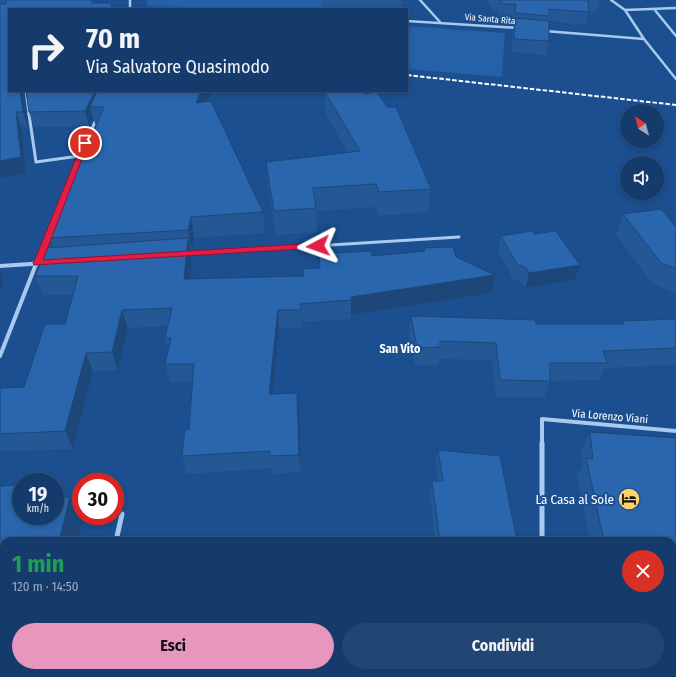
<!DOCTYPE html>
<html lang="it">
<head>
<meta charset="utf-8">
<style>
  :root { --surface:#143b6b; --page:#214673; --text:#f1f3f6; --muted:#9dadc1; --line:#33557e; --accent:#e797bd }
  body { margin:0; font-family:"Fira Sans Condensed",sans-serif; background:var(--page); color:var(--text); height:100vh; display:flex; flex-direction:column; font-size:15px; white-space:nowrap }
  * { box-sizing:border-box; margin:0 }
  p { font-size:13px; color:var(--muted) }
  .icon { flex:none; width:22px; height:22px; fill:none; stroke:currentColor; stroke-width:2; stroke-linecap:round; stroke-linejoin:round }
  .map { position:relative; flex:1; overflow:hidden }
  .sheet { position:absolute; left:0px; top:537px; width:676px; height:140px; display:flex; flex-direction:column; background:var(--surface); border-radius:12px 12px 0 0; box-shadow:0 2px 6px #0003,0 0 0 1px var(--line) }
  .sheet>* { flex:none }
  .hud { position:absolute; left:8px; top:8px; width:400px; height:84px; border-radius:0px; box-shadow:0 2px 6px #0003,0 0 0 1px var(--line); background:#143b6b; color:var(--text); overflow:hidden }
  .needle { width:26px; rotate:324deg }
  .fabs { position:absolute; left:620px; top:104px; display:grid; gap:8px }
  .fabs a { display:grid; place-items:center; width:44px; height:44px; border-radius:50%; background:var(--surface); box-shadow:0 2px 6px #0003,0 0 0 1px var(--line); font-size:20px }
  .speed { position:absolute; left:12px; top:473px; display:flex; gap:8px; font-size:20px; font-weight:700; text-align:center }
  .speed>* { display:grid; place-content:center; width:52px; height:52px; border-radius:50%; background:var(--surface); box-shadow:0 2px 6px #0003,0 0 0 1px var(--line); line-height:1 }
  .speed small { font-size:10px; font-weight:400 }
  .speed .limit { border:6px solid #d22; background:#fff; color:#111 }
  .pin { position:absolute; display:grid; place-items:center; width:34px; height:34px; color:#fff; margin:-17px; border:2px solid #fff; border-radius:50%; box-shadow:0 1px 4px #0007 }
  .me { position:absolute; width:44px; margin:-22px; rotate:266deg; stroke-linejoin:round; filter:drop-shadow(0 0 3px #0008) }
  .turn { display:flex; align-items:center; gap:14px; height:84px; padding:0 12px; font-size:18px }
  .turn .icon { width:52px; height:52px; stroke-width:2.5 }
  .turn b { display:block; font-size:28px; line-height:34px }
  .round { display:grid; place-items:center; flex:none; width:42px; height:42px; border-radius:21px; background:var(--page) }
  .headline { display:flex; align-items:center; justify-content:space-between; height:68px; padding:0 12px }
  h1 { font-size:24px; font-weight:700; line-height:30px; color:#1e9e55 }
  .cta { display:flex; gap:8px; margin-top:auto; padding:8px 12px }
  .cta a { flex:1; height:46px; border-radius:24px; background:var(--accent); color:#111; font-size:16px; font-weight:700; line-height:46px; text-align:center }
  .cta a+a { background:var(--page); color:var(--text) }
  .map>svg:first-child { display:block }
</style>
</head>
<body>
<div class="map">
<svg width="676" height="677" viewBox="0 0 676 677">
  <rect width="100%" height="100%" fill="#1b4f8f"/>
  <!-- green -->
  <path fill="#2461a8" d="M 147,0 L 334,0 L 339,9 L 248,9 L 147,6 Z
    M 407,26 L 505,33 L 502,77 L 407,69 Z"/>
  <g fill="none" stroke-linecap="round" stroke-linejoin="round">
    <!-- minor-far3 -->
    <path stroke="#a9c9ee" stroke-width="2.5" d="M 130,0 L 130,9
      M 420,0 L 440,22
      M 611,0 L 625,10 L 644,39 L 676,79
      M 654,9 L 676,36
      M 625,10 L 676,8
      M 407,21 L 518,28
      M 545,31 L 644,39
      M 26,91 L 29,115"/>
    <!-- minor-far2 -->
    <path stroke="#a9c9ee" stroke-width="3" d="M 29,114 L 36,162 L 79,156
      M 186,254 L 459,237
      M 38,260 L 79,156 L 97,118"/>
    <!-- minor-far1 -->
    <path stroke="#a9c9ee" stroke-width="4" d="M 0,266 L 46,263
      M 0,356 L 38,259
      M 542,444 L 542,419 L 676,431"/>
    <!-- minor -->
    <path stroke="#a9c9ee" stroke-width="5" d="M 542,443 L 542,541
      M 116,541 L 122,514
      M 542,673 L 542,677
      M 84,677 L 85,673"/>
    <!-- rail -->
    <path stroke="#fff" stroke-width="2" stroke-dasharray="4.5 2" stroke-linecap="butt" d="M 407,75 L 676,105"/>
  </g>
  <!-- wall -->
  <path fill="#245895" d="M 0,0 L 93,0 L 93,3 L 9,9 L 9,91 L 23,91 L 28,127 L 21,127 L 26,173 L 0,178 Z
    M 322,0 L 402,0 L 401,7 L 374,9 L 322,9 Z
    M 488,0 L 599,0 L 599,1 L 596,13 L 589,12 L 585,25 L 549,21 L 549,41 L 546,55 L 512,52 L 513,31 L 514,25 L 513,25 L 514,17 L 500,17 L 497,10 L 492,10 Z
    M 26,91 L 211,91 L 212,92 L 208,101 L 263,212 L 265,233 L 194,238 L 192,251 L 190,251 L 192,257 L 190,279 L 303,276 L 319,268 L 319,254 L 372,256 L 424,251 L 424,248 L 456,257 L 495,275 L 491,293 L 351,315 L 351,319 L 301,322 L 302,328 L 279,328 L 273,394 L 297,393 L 301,472 L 272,474 L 272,468 L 187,474 L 182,456 L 189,429 L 193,382 L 170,382 L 165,364 L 168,350 L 165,338 L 168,326 L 128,328 L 118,370 L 93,371 L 73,449 L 0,451 L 0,388 L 24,387 L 65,324 L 73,295 L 43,295 L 35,276 L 53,247 L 49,238 L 96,126 L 93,118 L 89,126 L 34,127 L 29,112 Z
    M 325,92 L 431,189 L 428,212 L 378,216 L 375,207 L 316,211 L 317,232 L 276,235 L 268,186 L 266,162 L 348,153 L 326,114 Z
    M 623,214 L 676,227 L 676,293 L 652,284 L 616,234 Z
    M 534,234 L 575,280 L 525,288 L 522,283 L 513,279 L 498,251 L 501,236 Z
    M 411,316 L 536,324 L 622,324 L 623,321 L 676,319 L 676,365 L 605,368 L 600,380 L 550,381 L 544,398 L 496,397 L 492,360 L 439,359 L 438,365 L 415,365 L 409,333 Z
    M 590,432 L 676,438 L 676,622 L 672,621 L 672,541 L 590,541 L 577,477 L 583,465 L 581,451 Z
    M 438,450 L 517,541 L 435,541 L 430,495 L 432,481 L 438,481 L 436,464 Z"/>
  <!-- shaded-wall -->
  <path fill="#1d4779" d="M 20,91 L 23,91 L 28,127 L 23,112 Z
    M 95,91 L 106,91 L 90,107 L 93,118 L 89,126 L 85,111 Z
    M 201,91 L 211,91 L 212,92 L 199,122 L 196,103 Z
    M 16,112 L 21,127 L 26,173 L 0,178 L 0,161 Z
    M 191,217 L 194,238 L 192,251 L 188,230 Z
    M 188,238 L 192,257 L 188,298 L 184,279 Z
    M 580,265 L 575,280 L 525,288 L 529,273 Z
    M 0,271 L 4,281 L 0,292 Z
    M 495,275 L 491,293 L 351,315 L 351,297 Z
    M 122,310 L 128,328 L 118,370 L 112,352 Z
    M 278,310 L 279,328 L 271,412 L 269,394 Z
    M 86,353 L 93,371 L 73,449 L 65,431 Z
    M 297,393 L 299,411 L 301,472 L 299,455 Z
    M 70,497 L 83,521 L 77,541 L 59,541 Z
    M 4,585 L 4,673 L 0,676 L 0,598 Z
    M 20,673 L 26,673 L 30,677 L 19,677 Z"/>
  <!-- building -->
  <path fill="#2a66ad" stroke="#1d4779" d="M 6,0 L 91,0 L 92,3 L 111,3 L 112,9 L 9,9 L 9,91 L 20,91 L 23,112 L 16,112 L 21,157 L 0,161 L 0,4 L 5,4 L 7,1 Z
    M 500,0 L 588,0 L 589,12 L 549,9 L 549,16 L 515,13 L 516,4 L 502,4 Z
    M 515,18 L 549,21 L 549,41 L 514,39 Z
    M 26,91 L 95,91 L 85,111 L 29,112 Z
    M 97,91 L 201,91 L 196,103 L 211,101 L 263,212 L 191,217 L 188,230 L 49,238 L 104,107 L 90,107 Z
    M 331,91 L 362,91 L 364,94 L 377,92 L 387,107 L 396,107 L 431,189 L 379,192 L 376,184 L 313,188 L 316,208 L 274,211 L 266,162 L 360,151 L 325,92 Z
    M 661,209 L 676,227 L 676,269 L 661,263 L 623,214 Z
    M 532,231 L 534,234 L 556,231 L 580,265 L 529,273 L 526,268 L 517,264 L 501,236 Z
    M 188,238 L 184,279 L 304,276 L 303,269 L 320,268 L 319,254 L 371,251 L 372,256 L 425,251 L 424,248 L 453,247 L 456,257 L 495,275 L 351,297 L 351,300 L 300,304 L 301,310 L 278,310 L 269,394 L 297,393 L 299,455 L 270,456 L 270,451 L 182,456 L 185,430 L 189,429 L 194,364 L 165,364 L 171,338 L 165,338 L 172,308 L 122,310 L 112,352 L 86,353 L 65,431 L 0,434 L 0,388 L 24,387 L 45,324 L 65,324 L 78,276 L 35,276 L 47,248 Z
    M 411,316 L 535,320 L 536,324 L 624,324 L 623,321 L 676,319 L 676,348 L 603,351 L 607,363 L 550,363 L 550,381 L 500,380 L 496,343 L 440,341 L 440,347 L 417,348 Z
    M 590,432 L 676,438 L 676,604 L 672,603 L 672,541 L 604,541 L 586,458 L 593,459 Z
    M 438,450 L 500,456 L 517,541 L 440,541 L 432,481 L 443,481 Z
    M 21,485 L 21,516 L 55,516 L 55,498 L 70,497 L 59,541 L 4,541 L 4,585 L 0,598 L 0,486 Z
    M 0,624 L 4,624 L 4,628 L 0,643 Z
    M 0,668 L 4,668 L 4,673 L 20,673 L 19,677 L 0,677 Z"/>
  <!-- route -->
  <path fill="#e11d48" stroke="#92132f" d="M 83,141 L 88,143 L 43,260 L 318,243 L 322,246 L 318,248 L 34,265 L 33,264 Z"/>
  <!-- icons -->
  <defs>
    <g id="hotel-disc" transform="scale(1.15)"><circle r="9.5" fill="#ffd166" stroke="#1b4f8f"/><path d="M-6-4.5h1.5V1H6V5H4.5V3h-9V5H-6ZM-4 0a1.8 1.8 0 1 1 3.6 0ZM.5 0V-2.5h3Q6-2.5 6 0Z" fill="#111"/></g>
  </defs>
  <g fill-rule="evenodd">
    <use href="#hotel-disc" x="629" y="499"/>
  </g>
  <g text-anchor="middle" stroke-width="4" stroke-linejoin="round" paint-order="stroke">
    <!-- far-street labels -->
    <g font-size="9" fill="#fff" stroke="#1b4f8f">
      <text transform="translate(490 19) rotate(5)" y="3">Via Santa Rita</text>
    </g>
    <!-- street labels -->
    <g font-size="11" fill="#fff" stroke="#1b4f8f">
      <text transform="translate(610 416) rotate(5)" y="4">Via Lorenzo Viani</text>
    </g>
    <!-- neighbourhood labels -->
    <g font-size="12" font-weight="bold" fill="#fff" stroke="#1b4f8f">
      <text x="400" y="353">San Vito</text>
    </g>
    <!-- near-poi labels -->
    <g font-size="13" fill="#fff" stroke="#1b4f8f" text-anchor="end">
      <text x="614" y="504">La Casa al Sole</text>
    </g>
  </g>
</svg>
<div class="fabs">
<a><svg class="needle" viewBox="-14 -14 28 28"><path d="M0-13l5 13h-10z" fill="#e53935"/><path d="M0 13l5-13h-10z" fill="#9dadc1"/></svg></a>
<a><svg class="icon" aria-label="sound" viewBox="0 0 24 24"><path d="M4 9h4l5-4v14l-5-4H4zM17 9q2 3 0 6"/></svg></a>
</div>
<div class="speed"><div>19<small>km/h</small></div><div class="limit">30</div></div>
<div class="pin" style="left:85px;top:143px;background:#d93025"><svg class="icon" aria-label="arrive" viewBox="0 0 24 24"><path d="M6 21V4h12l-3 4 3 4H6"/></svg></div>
<svg class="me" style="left:318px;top:246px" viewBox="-20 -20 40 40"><path d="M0-17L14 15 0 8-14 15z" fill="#e11d48" stroke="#fff" stroke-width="4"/></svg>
<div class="hud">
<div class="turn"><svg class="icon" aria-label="right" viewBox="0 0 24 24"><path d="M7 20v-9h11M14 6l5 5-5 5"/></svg><div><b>70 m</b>Via Salvatore Quasimodo</div></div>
</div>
<section class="sheet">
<div class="headline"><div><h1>1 min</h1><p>120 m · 14:50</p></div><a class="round" style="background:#d93025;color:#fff"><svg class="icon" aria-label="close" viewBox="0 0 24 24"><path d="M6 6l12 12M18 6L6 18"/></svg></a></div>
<div class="cta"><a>Esci</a><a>Condividi</a></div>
</section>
</div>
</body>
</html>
